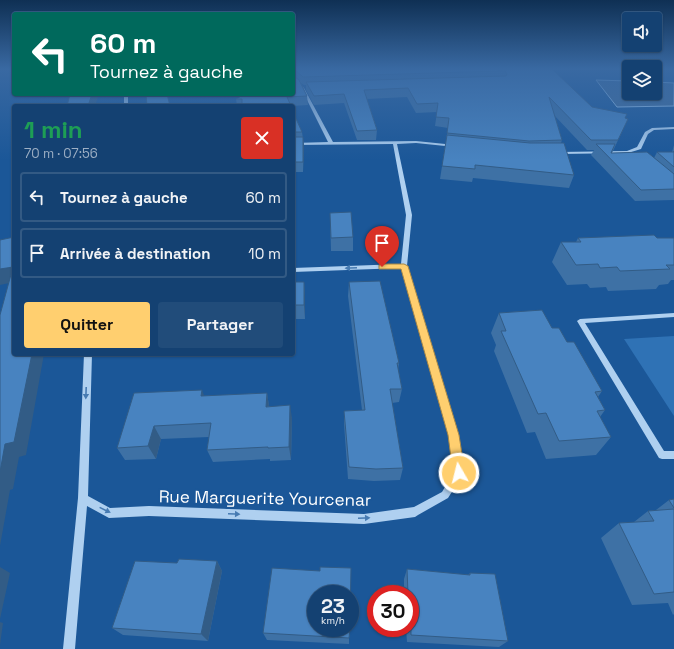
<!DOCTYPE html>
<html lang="fr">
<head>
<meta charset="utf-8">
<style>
  :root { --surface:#144172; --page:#214c7a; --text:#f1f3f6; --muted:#9dafc4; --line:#335a84; --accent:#ffcf6f }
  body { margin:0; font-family:"Space Grotesk",sans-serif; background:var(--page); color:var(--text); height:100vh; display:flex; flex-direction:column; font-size:15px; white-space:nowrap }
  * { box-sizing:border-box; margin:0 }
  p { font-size:13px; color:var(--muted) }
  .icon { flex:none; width:22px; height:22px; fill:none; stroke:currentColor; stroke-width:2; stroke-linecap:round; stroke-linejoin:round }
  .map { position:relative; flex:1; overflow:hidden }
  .sheet { position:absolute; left:12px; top:104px; width:283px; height:252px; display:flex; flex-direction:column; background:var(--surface); border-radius:4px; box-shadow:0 1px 3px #0004,0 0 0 1px var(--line) }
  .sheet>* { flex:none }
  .top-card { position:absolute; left:12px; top:12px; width:283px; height:84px; border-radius:4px; box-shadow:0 1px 3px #0004,0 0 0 1px var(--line); background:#00695c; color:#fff; overflow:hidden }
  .tools { position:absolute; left:622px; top:12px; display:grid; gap:8px }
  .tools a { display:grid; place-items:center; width:40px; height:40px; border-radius:4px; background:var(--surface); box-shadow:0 1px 3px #0004,0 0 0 1px var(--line); font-size:20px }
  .speed { position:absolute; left:307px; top:585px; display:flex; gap:8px; font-size:20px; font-weight:700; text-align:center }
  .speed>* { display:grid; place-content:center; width:52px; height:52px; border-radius:50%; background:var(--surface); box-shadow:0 1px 3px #0004,0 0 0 1px var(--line); line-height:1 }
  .speed small { font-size:10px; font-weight:400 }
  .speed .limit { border:6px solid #d22; background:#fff; color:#111 }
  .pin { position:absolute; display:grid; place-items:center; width:34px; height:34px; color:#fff; margin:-41px -17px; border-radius:50% 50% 50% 0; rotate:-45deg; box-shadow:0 0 4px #0007 }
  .pin .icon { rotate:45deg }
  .me { position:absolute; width:44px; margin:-22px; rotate:352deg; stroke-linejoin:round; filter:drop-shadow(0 0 3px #0008) }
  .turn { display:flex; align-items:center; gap:14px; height:84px; padding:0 12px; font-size:18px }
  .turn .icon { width:52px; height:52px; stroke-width:2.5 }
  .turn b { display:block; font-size:28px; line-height:34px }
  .round { display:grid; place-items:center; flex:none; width:42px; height:42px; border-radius:4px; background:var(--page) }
  .headline { display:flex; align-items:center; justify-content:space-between; height:68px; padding:0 12px }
  h1 { font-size:24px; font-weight:700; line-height:30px; color:#1e9e55 }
  .action { display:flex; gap:8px; margin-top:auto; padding:8px 12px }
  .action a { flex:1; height:46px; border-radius:4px; background:var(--accent); color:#111; font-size:16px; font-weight:700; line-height:46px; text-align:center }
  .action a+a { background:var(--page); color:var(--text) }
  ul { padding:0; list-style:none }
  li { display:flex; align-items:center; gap:12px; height:50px; margin:0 8px 6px; padding:0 4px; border:2px solid var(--line); border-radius:4px }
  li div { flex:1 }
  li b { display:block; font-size:15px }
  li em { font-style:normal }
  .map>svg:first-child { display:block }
</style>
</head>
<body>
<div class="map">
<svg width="674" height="649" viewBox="0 0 674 649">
  <rect width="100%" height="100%" fill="#1b5798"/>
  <!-- green -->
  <path fill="#2f72b5" d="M 674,336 L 674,416 L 624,339 Z"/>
  <!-- water -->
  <path fill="#426c9a" stroke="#a2cbf2" d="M 596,80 L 629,81 L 629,93 L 655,93 L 655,82 L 674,83 L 674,106 L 617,107 Z"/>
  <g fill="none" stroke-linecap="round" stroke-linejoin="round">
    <!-- minor -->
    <path fill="#afd0f0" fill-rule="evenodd" d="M 293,78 L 304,88 L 333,142 L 416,141 L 455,145 L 457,146 L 455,147 L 416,143 L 397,144 L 412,215 L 407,266 L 457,435 L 464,473 L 448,498 L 418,515 L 415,517 L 364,524 L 149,516 L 109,518 L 87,506 L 75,649 L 63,649 L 78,498 L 84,354 L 92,354 L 88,496 L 110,508 L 149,506 L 364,514 L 414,507 L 442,492 L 454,472 L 449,435 L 402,268 L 293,272 L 293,268 L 401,264 L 406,215 L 393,144 L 293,145 L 293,143 L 328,142 L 301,88 L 293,81 Z
      M 124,94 L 128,94 L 128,106 L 124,106 Z
      M 674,127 L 674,129 L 654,130 L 648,134 L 641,149 L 628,153 L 559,154 L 557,153 L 559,152 L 627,151 L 637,147 L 645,132 L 652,128 Z
      M 674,313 L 674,317 L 585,323 L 664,451 L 674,451 L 674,459 L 662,459 L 659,458 L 577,321 L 580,319 Z"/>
  </g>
  <!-- wall -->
  <path fill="#3e71a5" d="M 293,69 L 552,69 L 592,107 L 628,119 L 612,153 L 654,158 L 657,152 L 672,152 L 674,145 L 674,200 L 635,201 L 591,155 L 594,150 L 587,150 L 554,115 L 562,140 L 561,143 L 574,175 L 569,188 L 473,178 L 472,182 L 440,179 L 448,128 L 435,126 L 437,112 L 416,113 L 407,97 L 367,99 L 377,130 L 376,140 L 357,140 L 344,103 L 314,105 L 306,90 L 306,85 L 304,85 L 301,83 L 307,96 L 308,105 L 291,106 L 237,106 L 236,99 L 293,94 Z
    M 293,112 L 302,132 L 304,146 L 303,172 L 293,172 Z
    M 330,213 L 353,237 L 353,251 L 331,251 Z
    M 578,238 L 674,238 L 674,280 L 671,280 L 668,284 L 659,285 L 656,289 L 608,291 L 606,287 L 590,288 L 587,284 L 567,285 L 552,262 L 561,242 L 576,242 Z
    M 293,282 L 304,282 L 305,296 L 305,319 L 293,319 Z
    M 349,282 L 399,363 L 398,370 L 402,389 L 399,402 L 392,403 L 403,468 L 400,480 L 374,481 L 348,479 L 344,424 L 344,411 L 362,410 L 348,296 Z
    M 499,313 L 552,328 L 567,342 L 602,391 L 598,397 L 605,410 L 600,417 L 611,437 L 596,455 L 546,459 L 535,432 L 527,433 L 494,351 L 496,345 L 491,333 Z
    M 267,393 L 269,406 L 292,418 L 291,460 L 270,461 L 270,459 L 213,462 L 207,450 L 209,437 L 161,439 L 156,459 L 125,460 L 117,448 L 205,396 Z
    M 674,499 L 674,614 L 673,615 L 668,603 L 632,605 L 601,538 L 619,523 L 634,522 L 648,511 L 656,510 L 669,500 Z
    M 217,561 L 222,571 L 208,641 L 123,635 L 112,628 Z
    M 407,569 L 468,575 L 470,573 L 508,641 L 499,647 L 407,642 L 406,628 L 410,628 L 410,594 L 404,594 L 404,579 Z
    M 320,571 L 349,638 L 349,644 L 267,640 L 263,633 Z"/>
  <!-- shaded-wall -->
  <path fill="#325c86" d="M 92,94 L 99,94 L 95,106 L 88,106 Z
    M 303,137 L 304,146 L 303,172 Z
    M 13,267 L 14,282 L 0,285 L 0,269 Z
    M 304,282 L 305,296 L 305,319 L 304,305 Z
    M 32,354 L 44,354 L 26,455 L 19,457 L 13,489 L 10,490 L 0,546 L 0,472 L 5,444 Z
    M 202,390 L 207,403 L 201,396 Z
    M 267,393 L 269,406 L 266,407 Z
    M 290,405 L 292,418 L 291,460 L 289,447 Z
    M 154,426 L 161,439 L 156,459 L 148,446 Z
    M 217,561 L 222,571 L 208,641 L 201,634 Z
    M 0,567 L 10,573 L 0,619 Z
    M 0,622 L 3,623 L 0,645 Z"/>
  <!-- building -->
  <path fill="#4883c0" stroke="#325c86" d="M 294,69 L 498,69 L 499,71 L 303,77 Z
    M 504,69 L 552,69 L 592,107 L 627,114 L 625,118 L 628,119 L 618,140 L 591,140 L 549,97 L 562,140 L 529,141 L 447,133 L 449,118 L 436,117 L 438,103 L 417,104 L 408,88 L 364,90 L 377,130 L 357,131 L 344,94 L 314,96 L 306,82 L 506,76 L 507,74 Z
    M 293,75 L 299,80 L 307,96 L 287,97 L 291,106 L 242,106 L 242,99 L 236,99 L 245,94 L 293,94 Z
    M 70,94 L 92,94 L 88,106 L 67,106 Z
    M 146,94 L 167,94 L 170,106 L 147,106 Z
    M 293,112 L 302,132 L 293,132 Z
    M 447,135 L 530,143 L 564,143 L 574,175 L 475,165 L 475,169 L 442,166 Z
    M 293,137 L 303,137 L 303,162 L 293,162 Z
    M 596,144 L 615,144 L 611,153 L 647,152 L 674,174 L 674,189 L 641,190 Z
    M 674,151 L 674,167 L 657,152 L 674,152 Z
    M 351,212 L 353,237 L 331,238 L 330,213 Z
    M 654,235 L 657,238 L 674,238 L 674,265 L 666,265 L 670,269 L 620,271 L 617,267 L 600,268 L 598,264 L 576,265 L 561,242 L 581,242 L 578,238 Z
    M 14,237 L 14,354 L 32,354 L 14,442 L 5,444 L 0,472 L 0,315 L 13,267 L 0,269 L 0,240 Z
    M 380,281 L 399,363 L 397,363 L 402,389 L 390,389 L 403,468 L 376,469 L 349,467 L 344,411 L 365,410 L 349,282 Z
    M 293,282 L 304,282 L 304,305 L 293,305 Z
    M 542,310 L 552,328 L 559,328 L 567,342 L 574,342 L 602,391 L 595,392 L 605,410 L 597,411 L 611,437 L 559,441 L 546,413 L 538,414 L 501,331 L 506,331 L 499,313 Z
    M 202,390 L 201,396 L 267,393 L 266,407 L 290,405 L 289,447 L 268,448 L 268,447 L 207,450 L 211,423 L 154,426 L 148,446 L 117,448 L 134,393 Z
    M 674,499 L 674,508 L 669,500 Z
    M 674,509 L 674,592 L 654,594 L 619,523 L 654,521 L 648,511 Z
    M 179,559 L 217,561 L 201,634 L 112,628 L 135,561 L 177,563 Z
    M 320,567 L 351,568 L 350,616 L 350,594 L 316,594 L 316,628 L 350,628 L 349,638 L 263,633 L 272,568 L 320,571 Z
    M 407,569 L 470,575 L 470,573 L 495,574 L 508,641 L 411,635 L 410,594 L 408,594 Z"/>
  <!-- one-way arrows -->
  <defs><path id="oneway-solid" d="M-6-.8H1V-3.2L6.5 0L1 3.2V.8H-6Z"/></defs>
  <g fill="#477bb2">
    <use href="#oneway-solid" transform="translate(351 268) rotate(178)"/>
    <use href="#oneway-solid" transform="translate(86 393) rotate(92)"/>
    <use href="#oneway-solid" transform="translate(105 510) rotate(26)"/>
    <use href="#oneway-solid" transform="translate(234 514) rotate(2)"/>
    <use href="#oneway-solid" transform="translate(364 518) rotate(-2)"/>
  </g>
  <!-- sky -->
  <linearGradient id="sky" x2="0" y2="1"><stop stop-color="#0f3054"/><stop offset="0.43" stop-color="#3969a2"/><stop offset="1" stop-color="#3969a2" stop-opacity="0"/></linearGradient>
  <rect width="674" height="160" fill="url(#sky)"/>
  <!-- route -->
  <path fill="#ffcf6f" stroke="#a68748" d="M 382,264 L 404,264 L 408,266 L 459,435 L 465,473 L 463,477 L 459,478 L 454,477 L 453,473 L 448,435 L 401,269 L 379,269 L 379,265 Z"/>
  <g text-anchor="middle" stroke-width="4" stroke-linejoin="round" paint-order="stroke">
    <!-- near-street labels -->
    <g font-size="17" fill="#fff" stroke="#1b5798">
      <text transform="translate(265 498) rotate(1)" y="6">Rue Marguerite Yourcenar</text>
    </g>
  </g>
</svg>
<div class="tools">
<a><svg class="icon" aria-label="sound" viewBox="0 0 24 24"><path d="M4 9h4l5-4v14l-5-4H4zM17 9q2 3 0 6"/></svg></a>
<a><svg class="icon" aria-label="layers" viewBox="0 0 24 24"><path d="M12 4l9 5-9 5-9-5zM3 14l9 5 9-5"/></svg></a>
</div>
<div class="speed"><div>23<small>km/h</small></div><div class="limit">30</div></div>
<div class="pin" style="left:382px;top:267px;background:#d93025"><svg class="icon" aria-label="arrive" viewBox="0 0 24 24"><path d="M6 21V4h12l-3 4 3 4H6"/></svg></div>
<svg class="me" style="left:459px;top:473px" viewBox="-20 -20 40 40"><circle r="17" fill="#ffcf6f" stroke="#fff" stroke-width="3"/><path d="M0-11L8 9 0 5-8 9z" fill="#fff"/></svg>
<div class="top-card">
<div class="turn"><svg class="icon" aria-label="left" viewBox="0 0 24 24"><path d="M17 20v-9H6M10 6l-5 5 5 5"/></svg><div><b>60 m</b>Tournez à gauche</div></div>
</div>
<section class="sheet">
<div class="headline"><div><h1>1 min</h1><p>70 m · 07:56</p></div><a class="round" style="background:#d93025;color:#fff"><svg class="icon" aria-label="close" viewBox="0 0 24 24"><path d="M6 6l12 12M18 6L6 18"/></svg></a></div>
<ul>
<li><svg class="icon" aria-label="left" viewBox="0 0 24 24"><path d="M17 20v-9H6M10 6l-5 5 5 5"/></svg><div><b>Tournez à gauche</b></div><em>60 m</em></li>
<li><svg class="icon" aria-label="arrive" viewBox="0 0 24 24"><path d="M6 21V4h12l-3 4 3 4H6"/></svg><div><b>Arrivée à destination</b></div><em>10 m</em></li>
</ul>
<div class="action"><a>Quitter</a><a>Partager</a></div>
</section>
</div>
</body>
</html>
